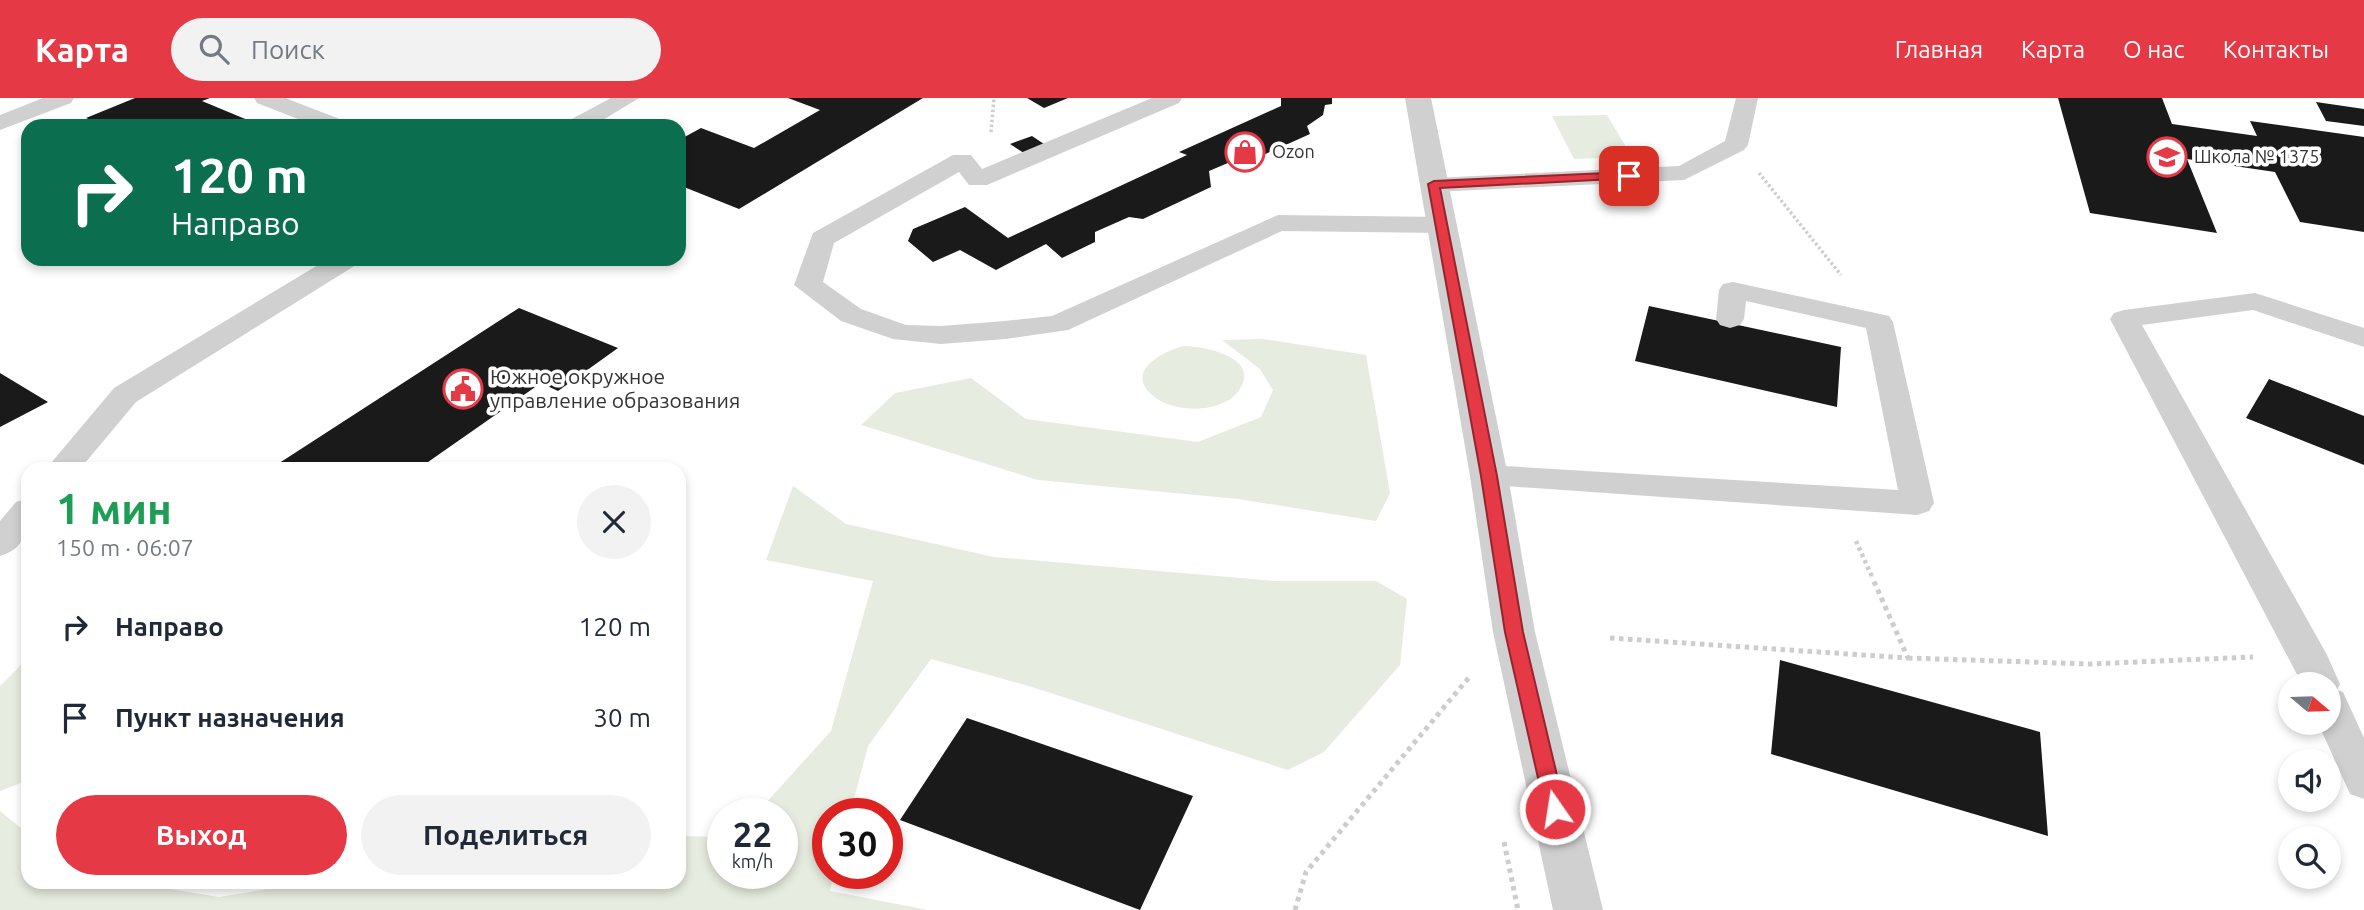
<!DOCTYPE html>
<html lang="ru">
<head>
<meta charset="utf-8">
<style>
  :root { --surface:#fff; --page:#f2f2f3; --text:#1f2937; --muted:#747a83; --accent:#e63946 }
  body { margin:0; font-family:Ubuntu,sans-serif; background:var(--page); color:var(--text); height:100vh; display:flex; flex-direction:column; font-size:26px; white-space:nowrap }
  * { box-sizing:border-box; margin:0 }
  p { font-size:23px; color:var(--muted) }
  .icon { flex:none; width:38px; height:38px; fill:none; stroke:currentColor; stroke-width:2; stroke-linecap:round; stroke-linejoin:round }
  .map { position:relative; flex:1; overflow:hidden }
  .side { position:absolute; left:21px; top:364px; width:665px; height:427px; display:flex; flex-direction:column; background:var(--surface); border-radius:21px; box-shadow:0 4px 10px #0003 }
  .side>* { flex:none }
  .guide { position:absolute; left:21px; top:21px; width:665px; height:147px; border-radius:21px; box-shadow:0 4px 10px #0003; background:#0b6e4f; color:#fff; overflow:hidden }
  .needle { width:46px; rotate:109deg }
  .buttons { position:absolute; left:2278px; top:574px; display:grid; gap:14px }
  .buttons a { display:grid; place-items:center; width:63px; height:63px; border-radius:50%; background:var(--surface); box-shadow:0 4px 10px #0003; font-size:35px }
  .speed { position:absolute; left:707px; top:700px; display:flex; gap:14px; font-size:35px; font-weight:700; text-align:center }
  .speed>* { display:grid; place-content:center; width:91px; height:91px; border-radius:50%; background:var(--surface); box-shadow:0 4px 10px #0003; line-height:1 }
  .speed small { font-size:18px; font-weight:400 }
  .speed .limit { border:10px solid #d22; background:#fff; color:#111 }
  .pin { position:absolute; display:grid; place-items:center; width:60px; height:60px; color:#fff; margin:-30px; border-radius:14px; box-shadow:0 4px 10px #0006 }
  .me { position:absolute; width:77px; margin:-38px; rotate:347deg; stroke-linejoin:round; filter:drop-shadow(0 0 5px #0008) }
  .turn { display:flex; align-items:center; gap:24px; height:147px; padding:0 35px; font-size:32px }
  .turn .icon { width:91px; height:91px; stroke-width:2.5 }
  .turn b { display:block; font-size:49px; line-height:60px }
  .round { display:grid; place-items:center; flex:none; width:74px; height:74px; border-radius:37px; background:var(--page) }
  .summary { display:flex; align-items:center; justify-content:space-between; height:119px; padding:0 35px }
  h1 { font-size:42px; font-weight:700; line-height:52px; color:#1e9e55 }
  .button { display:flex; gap:14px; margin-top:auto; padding:14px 35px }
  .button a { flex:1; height:80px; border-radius:42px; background:var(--accent); color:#fff; font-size:28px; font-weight:700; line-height:80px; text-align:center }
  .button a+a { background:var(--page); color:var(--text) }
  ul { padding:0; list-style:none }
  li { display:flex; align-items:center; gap:21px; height:91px; padding:0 35px }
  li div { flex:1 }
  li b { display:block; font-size:26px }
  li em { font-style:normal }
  header { display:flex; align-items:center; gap:42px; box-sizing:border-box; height:98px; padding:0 35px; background:var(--accent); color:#fff }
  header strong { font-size:33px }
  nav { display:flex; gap:38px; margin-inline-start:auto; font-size:24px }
  .search { width:490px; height:63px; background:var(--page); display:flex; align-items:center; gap:18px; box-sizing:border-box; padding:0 24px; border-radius:38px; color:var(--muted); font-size:26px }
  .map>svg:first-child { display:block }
</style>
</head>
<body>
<header>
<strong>Карта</strong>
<div class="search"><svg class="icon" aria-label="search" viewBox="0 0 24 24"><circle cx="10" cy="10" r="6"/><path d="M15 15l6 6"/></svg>Поиск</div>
<nav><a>Главная</a><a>Карта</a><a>О нас</a><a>Контакты</a></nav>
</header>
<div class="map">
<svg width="2364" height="812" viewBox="0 0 2364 812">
  <rect width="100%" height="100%" fill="#fff"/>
  <!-- green -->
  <path fill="#e6ecdf" d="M 1607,17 L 1632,59 L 1574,61 L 1552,18 Z
    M 1263,241 L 1366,257 L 1390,395 L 1376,423 L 1238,401 L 1038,382 L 861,327 L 895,295 L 971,280 L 1026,321 L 1198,344 L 1261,319 L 1273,292 L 1260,271 L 1222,242 Z
    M 1183,248 C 1205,248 1265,260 1237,295 C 1219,316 1172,315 1152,297 C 1125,273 1162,254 1183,248 Z
    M 793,388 L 846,426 L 994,459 L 1276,483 L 1376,483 L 1407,501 L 1400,567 L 1324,654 L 1288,672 L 1032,589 L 931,561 L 868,648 L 850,716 L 828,716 L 828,775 L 834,775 L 830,793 L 928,812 L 0,812 L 0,713 L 28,736 L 28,784 L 127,784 L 219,799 L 311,784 L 679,784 L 679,738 L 723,739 L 723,775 L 782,775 L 782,716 L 756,716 L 831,633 L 873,483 L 766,462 Z
    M 28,560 L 28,682 L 0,693 L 0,588 Z"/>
  <!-- building -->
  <path fill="#1a1a1a" d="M 135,0 L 210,0 L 202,3 L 262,28 L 104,28 L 86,20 Z
    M 788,0 L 923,0 L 739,111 L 679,87 L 679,42 L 701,30 L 754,50 L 820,12 Z
    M 1027,0 L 1068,0 L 1044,10 Z
    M 1281,0 L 1332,0 L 1332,6 L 1325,7 L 1323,17 L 1307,28 L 1310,36 L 1250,63 L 1235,62 L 1209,73 L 1211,89 L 1143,121 L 1129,119 L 1095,134 L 1095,144 L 1062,160 L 1046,146 L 996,172 L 960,152 L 933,164 L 908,143 L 913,131 L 965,109 L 1008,140 L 1187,57 L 1179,54 L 1281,8 Z
    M 2058,0 L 2162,0 L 2172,26 L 2257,38 L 2250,23 L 2364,39 L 2364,134 L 2300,124 L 2275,74 L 2187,61 L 2217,135 L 2090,115 Z
    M 2316,4 L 2364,11 L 2364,28 L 2326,23 Z
    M 1032,38 L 1047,48 L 1027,57 L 1010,46 Z
    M 1649,208 L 1841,249 L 1837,309 L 1635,263 Z
    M 519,210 L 618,250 L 558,293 L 541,285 L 418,371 L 270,371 Z
    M 0,275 L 48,304 L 0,329 Z
    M 2269,281 L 2364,318 L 2364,367 L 2246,320 Z
    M 1780,562 L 2040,634 L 2048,738 L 1771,656 Z
    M 967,620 L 1193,698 L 1140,812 L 900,722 Z"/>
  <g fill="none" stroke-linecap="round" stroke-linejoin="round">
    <!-- path-far2 -->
    <path stroke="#cdcdcd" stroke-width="3.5" stroke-dasharray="2.5 2.5" stroke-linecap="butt" d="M 991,34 L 994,0
      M 1759,75 L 1841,177"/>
    <!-- path-far1 -->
    <path stroke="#cdcdcd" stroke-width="4.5" stroke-dasharray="3.5 3.5" stroke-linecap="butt" d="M 1856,443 L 1873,481"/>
    <!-- path -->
    <path stroke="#cdcdcd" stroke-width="5" stroke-dasharray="4.5 4.5" stroke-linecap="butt" d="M 1610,540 L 1908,560 L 1872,479
      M 1908,560 L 2090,566 L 2253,559
      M 1504,744 L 1518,812
      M 1295,812 L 1306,774 L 1471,577"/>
    <!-- service -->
    <path fill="#d0d0d0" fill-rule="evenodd" d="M 43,0 L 74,0 L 71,5 L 0,32 L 0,17 Z
      M 254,0 L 285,0 L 345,23 L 349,28 L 316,28 L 257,5 Z
      M 611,0 L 639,0 L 593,28 L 564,28 L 568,23 Z
      M 1152,0 L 1182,0 L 1179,5 L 987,87 L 969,87 L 959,74 L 834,145 L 823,184 L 861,211 L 906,227 L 941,228 L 1005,223 L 1052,218 L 1278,117 L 1441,119 L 1450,121 L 1454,127 L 1450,133 L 1441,135 L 1282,133 L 1068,232 L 1005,241 L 941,246 L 893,241 L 841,223 L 794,187 L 813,135 L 953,57 L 971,57 L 982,71 Z
      M 1736,0 L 1758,0 L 1748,47 L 1744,52 L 1684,82 L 1434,94 L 1425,92 L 1422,87 L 1425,82 L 1434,80 L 1679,68 L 1725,43 Z
      M 328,161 L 360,161 L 356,167 L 136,304 L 80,371 L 46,371 L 114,290 Z
      M 1733,184 L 1889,218 L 1893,224 L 1934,405 L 1929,413 L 1917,417 L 1478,386 L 1473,378 L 1478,370 L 1489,367 L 1898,392 L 1866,230 L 1746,203 L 1744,221 L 1740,227 L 1730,230 L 1720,227 L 1716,221 L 1719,192 L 1723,186 Z
      M 2255,195 L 2364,230 L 2364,249 L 2253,212 L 2142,227 L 2327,557 L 2340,586 L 2337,592 L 2343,594 L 2364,640 L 2364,701 L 2350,696 L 2318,625 L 2329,625 L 2329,586 L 2302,586 L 2110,221 L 2114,215 L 2124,212 Z
      M 28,400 C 28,426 29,450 0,458 L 0,423 L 16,404 Z"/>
    <!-- minor -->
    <path fill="#d0d0d0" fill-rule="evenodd" d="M 1405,0 L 1431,0 L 1508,378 L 1535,534 L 1603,812 L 1553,812 L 1493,534 L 1470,378 Z"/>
  </g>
  <!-- route -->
  <path fill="#e63946" stroke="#96252e" stroke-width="2" d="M 1629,74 L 1633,75 L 1633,80 L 1440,90 L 1497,378 L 1523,534 L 1565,711 L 1562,717 L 1555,719 L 1548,717 L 1545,711 L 1505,534 L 1481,378 L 1428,86 L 1434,83 Z"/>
  <!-- icons -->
  <defs>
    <g id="shop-ring" transform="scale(2.0125)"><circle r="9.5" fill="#fff" stroke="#e63946" stroke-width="1.5"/><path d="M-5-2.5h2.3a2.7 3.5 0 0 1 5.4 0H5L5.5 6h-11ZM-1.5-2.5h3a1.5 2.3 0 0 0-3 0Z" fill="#e63946"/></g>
    <g id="school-ring" transform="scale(2.0125)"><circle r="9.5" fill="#fff" stroke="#e63946" stroke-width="1.5"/><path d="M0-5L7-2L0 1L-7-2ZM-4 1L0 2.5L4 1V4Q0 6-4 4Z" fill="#e63946"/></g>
    <g id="civic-ring" transform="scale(2.0125)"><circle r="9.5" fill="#fff" stroke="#e63946" stroke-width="1.5"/><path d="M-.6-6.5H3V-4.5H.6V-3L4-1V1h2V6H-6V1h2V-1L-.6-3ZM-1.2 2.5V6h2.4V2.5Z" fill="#e63946"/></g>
  </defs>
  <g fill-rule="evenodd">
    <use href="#shop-ring" x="1245" y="54"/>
    <use href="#school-ring" x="2167" y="59"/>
    <use href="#civic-ring" x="463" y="291"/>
  </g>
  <g text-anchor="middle" stroke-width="7" stroke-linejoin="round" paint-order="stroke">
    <!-- far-poi labels -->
    <g font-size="18" fill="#333" stroke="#fff" text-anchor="start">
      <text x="1272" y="60">Ozon</text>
      <text x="2194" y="65">Школа № 1375</text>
    </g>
    <!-- poi labels -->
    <g font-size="21" fill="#333" stroke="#fff" text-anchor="start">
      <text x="490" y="286">Южное окружное<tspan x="490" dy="24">управление образования</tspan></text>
    </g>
  </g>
</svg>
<div class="buttons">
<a><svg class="needle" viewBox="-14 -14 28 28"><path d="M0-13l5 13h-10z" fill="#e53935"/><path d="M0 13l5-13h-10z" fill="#747a83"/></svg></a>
<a><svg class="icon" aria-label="sound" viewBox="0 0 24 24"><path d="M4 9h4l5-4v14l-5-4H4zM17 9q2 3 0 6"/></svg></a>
<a><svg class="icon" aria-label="search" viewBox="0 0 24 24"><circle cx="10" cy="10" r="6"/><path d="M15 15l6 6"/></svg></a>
</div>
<div class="speed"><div>22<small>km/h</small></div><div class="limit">30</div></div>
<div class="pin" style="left:1629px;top:78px;background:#d93025"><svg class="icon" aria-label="arrive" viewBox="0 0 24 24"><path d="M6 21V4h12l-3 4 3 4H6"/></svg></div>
<svg class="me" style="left:1555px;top:711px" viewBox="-20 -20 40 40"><circle r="17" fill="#e63946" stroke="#fff" stroke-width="3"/><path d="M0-11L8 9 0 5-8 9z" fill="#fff"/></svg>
<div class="guide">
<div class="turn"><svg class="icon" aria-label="right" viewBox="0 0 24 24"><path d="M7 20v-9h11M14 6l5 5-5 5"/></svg><div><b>120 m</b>Направо</div></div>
</div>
<section class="side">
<div class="summary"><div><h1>1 мин</h1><p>150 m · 06:07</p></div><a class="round"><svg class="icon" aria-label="close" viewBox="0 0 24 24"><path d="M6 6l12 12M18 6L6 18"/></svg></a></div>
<ul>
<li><svg class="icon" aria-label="right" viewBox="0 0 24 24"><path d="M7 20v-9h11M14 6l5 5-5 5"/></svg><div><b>Направо</b></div><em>120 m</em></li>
<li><svg class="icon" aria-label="arrive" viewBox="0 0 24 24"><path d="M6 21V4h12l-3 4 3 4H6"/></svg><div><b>Пункт назначения</b></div><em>30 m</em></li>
</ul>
<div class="button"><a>Выход</a><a>Поделиться</a></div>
</section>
</div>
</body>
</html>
